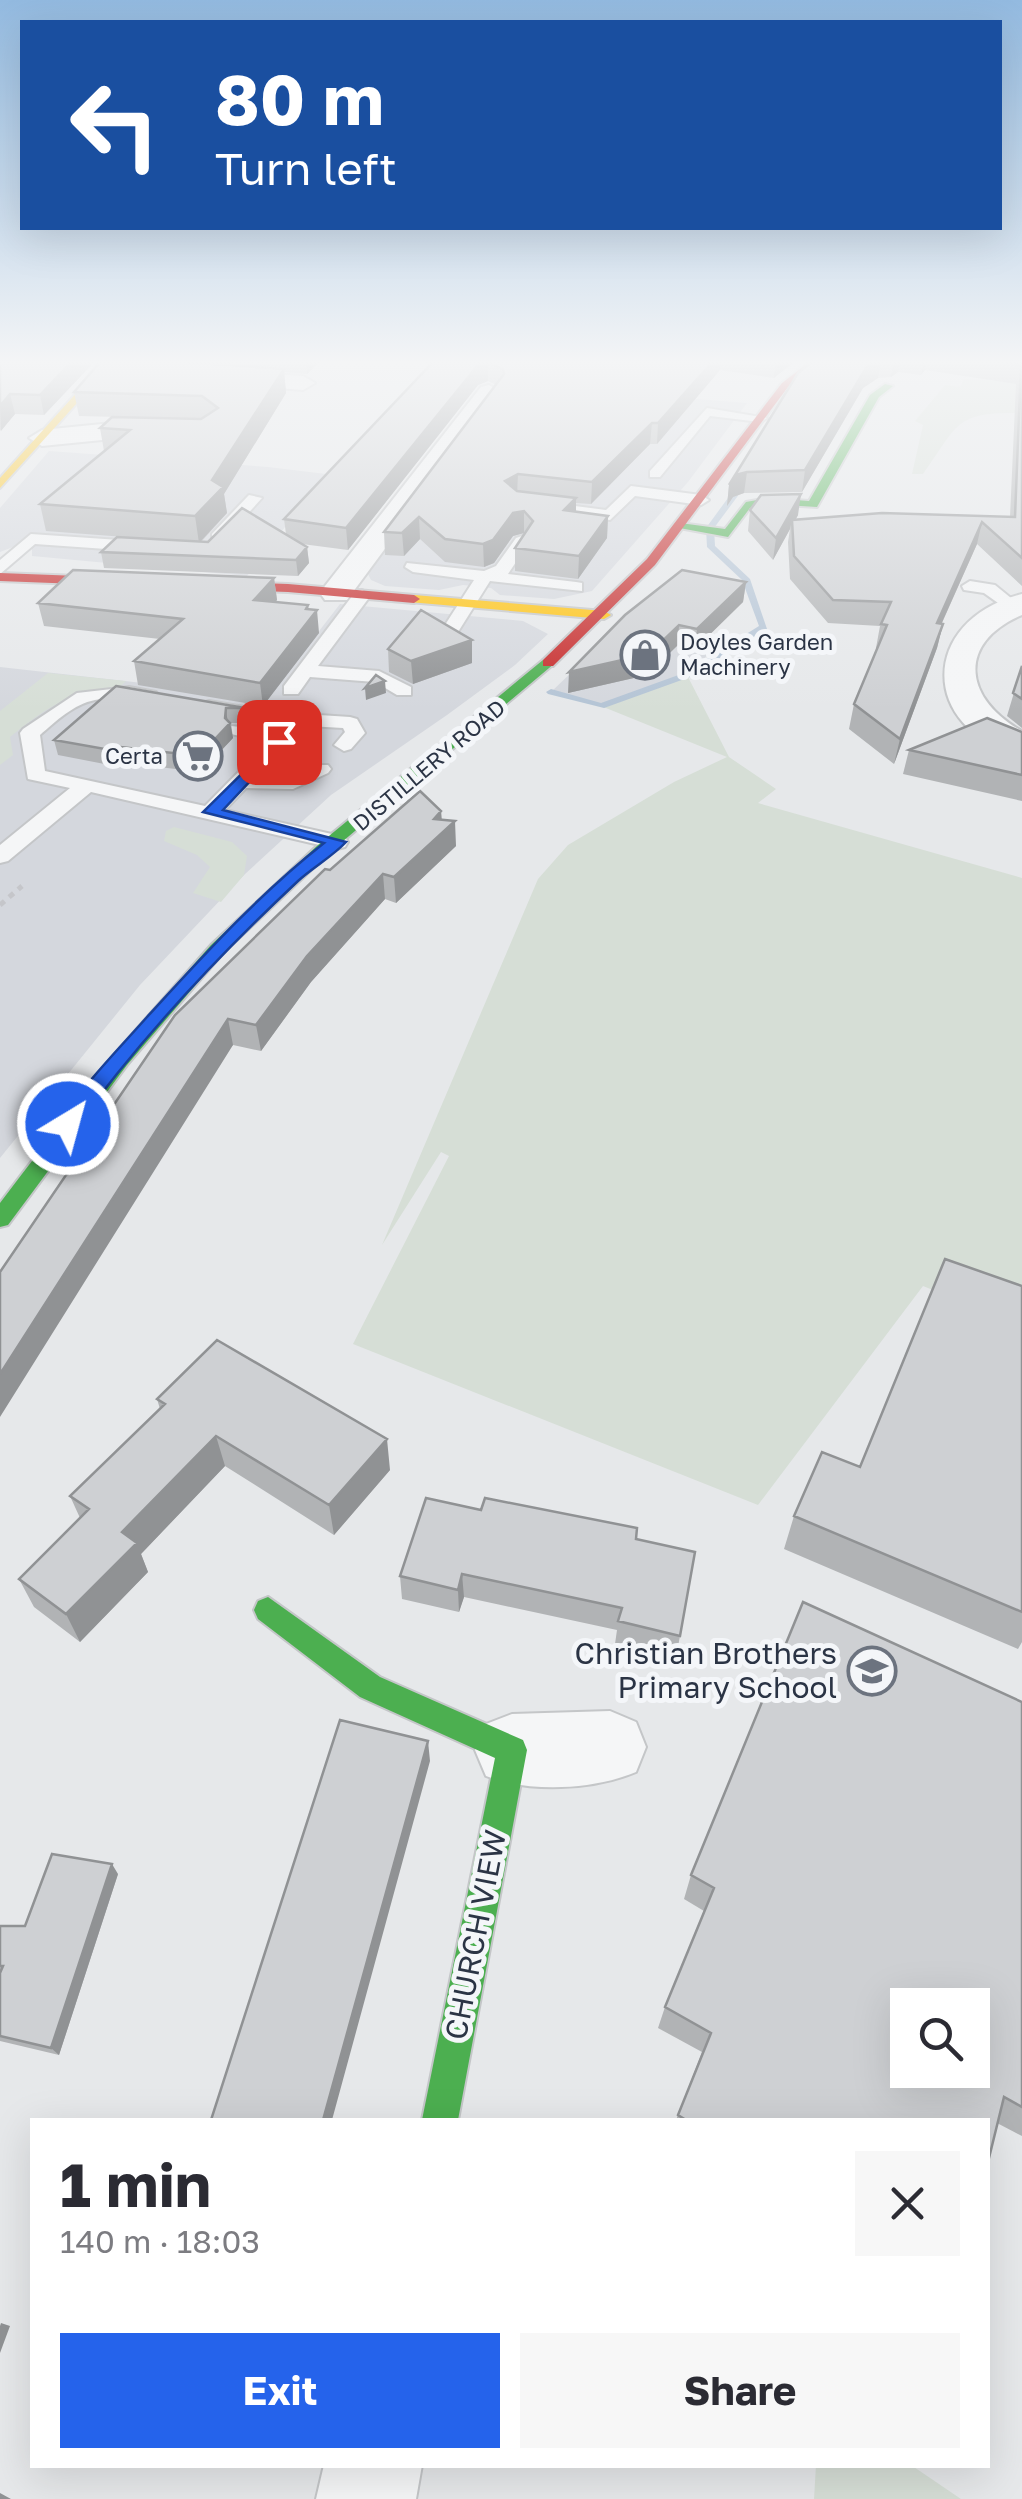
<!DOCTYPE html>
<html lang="en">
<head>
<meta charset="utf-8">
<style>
  :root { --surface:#fff; --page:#f7f7f7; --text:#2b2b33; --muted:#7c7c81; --accent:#2563eb }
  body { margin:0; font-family:"Golos Text",sans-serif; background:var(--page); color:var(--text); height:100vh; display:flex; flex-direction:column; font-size:38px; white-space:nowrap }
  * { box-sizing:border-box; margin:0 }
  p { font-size:32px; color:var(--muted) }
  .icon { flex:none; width:55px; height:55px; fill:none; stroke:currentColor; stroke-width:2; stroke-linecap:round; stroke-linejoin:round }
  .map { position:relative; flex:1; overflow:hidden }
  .drawer { position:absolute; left:30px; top:2118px; width:960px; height:350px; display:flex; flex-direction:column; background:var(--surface); border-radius:0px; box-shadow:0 10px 40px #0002 }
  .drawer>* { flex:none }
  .top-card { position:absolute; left:20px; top:20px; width:982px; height:210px; border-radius:0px; box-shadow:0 10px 40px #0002; background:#1a4fa0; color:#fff; overflow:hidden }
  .fabs { position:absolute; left:890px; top:1988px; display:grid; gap:20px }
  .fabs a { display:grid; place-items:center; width:100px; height:100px; border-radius:0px; background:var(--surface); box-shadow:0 10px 40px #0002; font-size:50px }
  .pin { position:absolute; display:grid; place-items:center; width:85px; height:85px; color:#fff; margin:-42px; border-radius:20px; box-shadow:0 5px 15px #0006 }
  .me { position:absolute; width:110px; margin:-55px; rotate:37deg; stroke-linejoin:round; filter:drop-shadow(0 0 8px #0008) }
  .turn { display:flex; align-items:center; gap:35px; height:210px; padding:0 30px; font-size:45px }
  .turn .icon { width:130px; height:130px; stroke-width:2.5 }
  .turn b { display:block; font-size:70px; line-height:85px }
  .round { display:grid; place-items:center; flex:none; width:105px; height:105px; border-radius:0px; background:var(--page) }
  .summary { display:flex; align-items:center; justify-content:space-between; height:170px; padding:0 30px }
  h1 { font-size:60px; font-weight:700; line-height:75px }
  .action { display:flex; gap:20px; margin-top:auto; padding:20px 30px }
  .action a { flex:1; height:115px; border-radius:0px; background:var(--accent); color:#fff; font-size:40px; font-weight:700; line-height:115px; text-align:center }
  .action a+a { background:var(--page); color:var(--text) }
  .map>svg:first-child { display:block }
</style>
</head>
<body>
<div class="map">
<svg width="1022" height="2499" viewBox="0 0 1022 2499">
  <rect width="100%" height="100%" fill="#e6e8ea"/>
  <!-- built -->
  <path fill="#d4d7dd" d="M 659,396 L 747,403 L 688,482 L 592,591 L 554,599 L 500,595 L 491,588 L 463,585 L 439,590 L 385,586 L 371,580 L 368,574 L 413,512 Z
    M 49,451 L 268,467 L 326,474 L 247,576 L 32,556 L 32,549 L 13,547 L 0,552 L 0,508 Z
    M 340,604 L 523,621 L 548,634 L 515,665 L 447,715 L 331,795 L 244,875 L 140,985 L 0,1158 L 0,667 L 268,697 Z
    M 626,620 L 721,642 L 687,675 L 601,706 L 551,692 Z"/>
  <!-- green -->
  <path fill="#d6ded6" d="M 1022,376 L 1022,413 C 955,412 960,422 923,474 L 912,474 L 923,425 L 915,421 L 945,385 L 960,387 L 964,379 L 1001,381 Z
    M 48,673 L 126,681 L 121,686 C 69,692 50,705 10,737 L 13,755 L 0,765 L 0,711 Z
    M 687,675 L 729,757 L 776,789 L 758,803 L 1022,878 L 1022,1326 L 923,1286 L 758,1505 L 353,1344 L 449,1156 L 441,1152 L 382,1245 L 538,879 L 568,845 L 674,782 L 727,757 L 601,706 Z
    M 174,827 L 232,842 L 247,856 L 244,875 L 221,902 L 193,893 L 210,867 L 197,855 L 164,841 L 166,831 Z
    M 816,2465 L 911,2465 L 961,2499 L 814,2499 Z"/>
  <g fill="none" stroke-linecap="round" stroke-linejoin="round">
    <!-- stream -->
    <path fill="#b4c4d5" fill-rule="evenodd" d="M 736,487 L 743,489 L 714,528 L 715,546 L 750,579 L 767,629 L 690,677 L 604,708 L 548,694 L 546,692 L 551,689 L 601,703 L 684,673 L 759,626 L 742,580 L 707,547 L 706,528 Z"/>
    <!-- lane casing -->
    <g stroke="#c4c6c8" stroke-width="4">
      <path id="lane" d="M 707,408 L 767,418 L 760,422 L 710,416 L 660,477 L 650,477 L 650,471 Z
        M 631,486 L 701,495 L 709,500 L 701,505 L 635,496 L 610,520 L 536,511 L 528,506 L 536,501 L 606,510 Z
        M 249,495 L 262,498 L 224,540 L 212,540 L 212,534 Z
        M 31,534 L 149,542 L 157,547 L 149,552 L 35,544 L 0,574 L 0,560 Z
        M 522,536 L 530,541 L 508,574 L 576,582 L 582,583 L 582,591 L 490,581 L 458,632 L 446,632 L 443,628 L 474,580 L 413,572 L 405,567 L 407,563 L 484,571 L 496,566 L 516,538 Z
        M 970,581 L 995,585 L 1022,607 L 1008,610 L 984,593 L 964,590 L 962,586 Z
        M 362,590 L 371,595 L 318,666 L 379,671 L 411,687 L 411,695 L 397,695 L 375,682 L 310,677 L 298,694 L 284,694 L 284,686 L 356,591 Z
        M 129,687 L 156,692 L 159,696 C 144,708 115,695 95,700 C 74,704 56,721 40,735 L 45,771 L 205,806 L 268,742 L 231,734 L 231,726 L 280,731 L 289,742 L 257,776 L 289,777 L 314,765 L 328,765 L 331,769 L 328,773 L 293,789 L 246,788 L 225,810 L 345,837 L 348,842 L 345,847 L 337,849 L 91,792 L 8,861 L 0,863 L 0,845 L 70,788 L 28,779 L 20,733 L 23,729 L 77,693 Z
        M 209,701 L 273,712 L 350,717 L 357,719 L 365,733 L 351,749 L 344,751 L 334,745 L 345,732 L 343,728 L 273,724 L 202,711 L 202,703 Z"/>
    </g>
    <!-- street casing -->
    <g stroke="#c4c6c8" stroke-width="4">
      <path id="street" d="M 211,370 L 303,376 L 315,383 L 303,390 L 203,382 L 199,377 Z
        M 489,385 L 501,392 L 347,600 L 325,600 L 320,593 L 325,586 L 481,387 Z
        M 132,421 L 174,422 L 187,430 L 174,438 L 132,437 L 42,446 L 29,438 L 42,430 Z
        M 1022,594 L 1022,615 C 956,643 964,699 1022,731 L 1022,756 C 918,730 919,620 1022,594 Z
        M 610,1711 L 636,1722 L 646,1747 L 636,1772 C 593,1790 529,1793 486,1776 L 475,1750 L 486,1724 L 512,1714 Z
        M 324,2465 L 422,2465 L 416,2499 L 316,2499 Z"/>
    </g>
    <!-- fast casing -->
    <g stroke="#c4c6c8" stroke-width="4">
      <path id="fast" d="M 885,384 L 893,386 L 879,397 L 817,507 L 769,504 L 750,508 L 728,537 L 674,527 L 680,523 L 725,529 L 746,502 L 769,498 L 809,501 L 870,395 Z
        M 543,660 L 555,663 L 330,852 L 223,953 L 127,1065 L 8,1225 L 0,1227 L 0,1203 L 22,1174 L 113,1056 L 211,945 L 318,845 Z
        M 268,1597 L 380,1677 L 523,1740 L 527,1750 L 458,2120 L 422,2120 L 495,1758 L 360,1697 L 258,1619 L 254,1610 L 258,1601 Z"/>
    </g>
    <!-- slow casing -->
    <g stroke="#c4c6c8" stroke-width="4">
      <path id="slow" d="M 106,360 L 116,360 L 0,488 L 0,478 Z
        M 414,595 L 604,611 L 611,615 L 604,619 L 409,602 L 409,596 Z"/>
    </g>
    <!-- jam casing -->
    <g stroke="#c4c6c8" stroke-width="4">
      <path id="jam" d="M 812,360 L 823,360 L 788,387 L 655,565 L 553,666 L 543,666 L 543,660 L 647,559 L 782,383 Z
        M 0,573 L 288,584 L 414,595 L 420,599 L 414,603 L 288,592 L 0,581 Z"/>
    </g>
    <!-- path -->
    <path stroke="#c5c6ca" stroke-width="5" stroke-dasharray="6 6" stroke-linecap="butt" d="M 0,905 L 22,886"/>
    <!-- lane -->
    <use href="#lane" fill="#f5f6f7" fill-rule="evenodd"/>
    <!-- street -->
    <use href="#street" fill="#f5f6f7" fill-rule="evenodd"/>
    <!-- fast -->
    <use href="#fast" fill="#4caf50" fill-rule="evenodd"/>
    <!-- slow -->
    <use href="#slow" fill="#ffc107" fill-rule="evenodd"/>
    <!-- jam -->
    <use href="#jam" fill="#c62828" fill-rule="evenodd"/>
  </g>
  <!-- wall -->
  <path fill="#b1b3b5" d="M 0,360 L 96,360 L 44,415 L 15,414 L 0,431 Z
    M 102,360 L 321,360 L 307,374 L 284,372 L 286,393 L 224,494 L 227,513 L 201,542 L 208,542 L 286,534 L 284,519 L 431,364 L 412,360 L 796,360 L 774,378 L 720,370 L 657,444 L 650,444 L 591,504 L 576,503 L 576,512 L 608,516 L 607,538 L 578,579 L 515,571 L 515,548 L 524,533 L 513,536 L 494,563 L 484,567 L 445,562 L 420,539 L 404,556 L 385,555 L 384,532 L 496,385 L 488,381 L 478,385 L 348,550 L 302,544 L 307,547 L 309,563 L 298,576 L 104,568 L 101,552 L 125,537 L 46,531 L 40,504 L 104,451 L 100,428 L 120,417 L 79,416 L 74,392 Z
    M 814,360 L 1022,360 L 1022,586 L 977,544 L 942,623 L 943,624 L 937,648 L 894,764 L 849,729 L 854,704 L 877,648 L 876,648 L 880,626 L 828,623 L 790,579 L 788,542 L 790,529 L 773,560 L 748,531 L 750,510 L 798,515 L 796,519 L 1010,517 L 1016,384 L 925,370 L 921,375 L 898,372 L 891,377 L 878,378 L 863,388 L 802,492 L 744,493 L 733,497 L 727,506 L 729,485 Z
    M 274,578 L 277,600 L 275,602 L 309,609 L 319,633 L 263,706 L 138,685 L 134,661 L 160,639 L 44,626 L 38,603 Z
    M 746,582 L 743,602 L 695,649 L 678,645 L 647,675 L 568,693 Z
    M 472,640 L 472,663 L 413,684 L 389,672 L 388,649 Z
    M 1022,666 L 1022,728 L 1007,716 Z
    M 116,686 L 245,708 L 247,723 L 231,723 L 233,738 L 201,772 L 125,763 L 120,767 L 58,755 L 54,740 Z
    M 1022,732 L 1022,801 L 903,774 L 909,750 Z
    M 441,811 L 442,820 L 456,846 L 396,903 L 385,899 L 311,982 L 261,1051 L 233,1045 L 0,1272 L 330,870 Z
    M 1022,1286 L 1022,1642 L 1018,1649 L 784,1549 L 794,1516 L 860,1467 Z
    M 157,1399 L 390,1470 L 334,1535 L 225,1466 L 141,1554 L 148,1572 L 80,1642 L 34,1607 L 19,1579 L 80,1518 L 70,1496 L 160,1409 Z
    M 481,1510 L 636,1539 L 695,1552 L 676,1658 L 615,1644 L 617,1630 L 464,1597 L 459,1612 L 402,1599 L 400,1576 Z
    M 1022,1702 L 1022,2136 L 997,2123 L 988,2120 L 676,2120 L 702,2052 L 658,2028 L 665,2007 L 704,1911 L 684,1899 L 691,1875 Z
    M 118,1874 L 59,2055 L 0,2041 L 0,1926 L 25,1926 Z"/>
  <!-- shaded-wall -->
  <path fill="#909294" d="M 73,360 L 96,360 L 44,415 L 40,395 Z
    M 306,360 L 321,360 L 307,374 Z
    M 714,360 L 721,360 L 720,370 L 657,444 L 658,423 Z
    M 776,360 L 796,360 L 774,378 Z
    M 879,360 L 881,360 L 878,378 L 863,388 L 802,492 L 805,470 L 866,368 Z
    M 894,360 L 900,360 L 898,372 L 891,377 Z
    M 924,360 L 927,360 L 925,370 L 921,375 Z
    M 488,362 L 488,381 L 478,385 L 348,550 L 346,528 L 478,365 Z
    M 284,369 L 286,393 L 224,494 L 227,513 L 199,543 L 195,516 L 212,480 Z
    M 10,394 L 15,414 L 1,431 L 0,406 Z
    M 652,423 L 650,444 L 591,504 L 592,482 Z
    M 747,472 L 744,493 L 733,497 L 727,506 L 729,485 L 735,475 Z
    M 518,474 L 517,495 L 505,481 Z
    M 801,494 L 798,515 L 792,526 L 792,520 L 790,529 L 773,560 L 776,538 Z
    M 576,498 L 576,520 L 564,510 Z
    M 524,511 L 524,533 L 513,536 L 494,563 L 484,567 L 483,544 L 513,513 Z
    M 608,516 L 607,538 L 578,579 L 579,556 Z
    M 419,517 L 420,539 L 404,556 L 402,533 Z
    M 982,522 L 977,544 L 931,647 L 937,623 Z
    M 307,547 L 309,563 L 298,576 L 296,560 Z
    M 274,578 L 277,600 L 257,623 L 254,600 Z
    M 746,582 L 743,602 L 695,649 L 697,629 Z
    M 308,605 L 310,619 L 317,610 L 319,633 L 263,706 L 260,683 Z
    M 943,624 L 937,648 L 894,764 L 900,739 Z
    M 679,625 L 678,645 L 647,675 L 568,693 L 569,672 Z
    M 472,640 L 472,663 L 413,684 L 411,661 Z
    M 385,681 L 386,693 L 366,700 L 365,688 Z
    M 226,708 L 228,725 L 230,723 L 233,738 L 201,772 L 199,756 L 225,718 Z
    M 121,747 L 125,763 L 120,767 L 116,751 Z
    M 441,811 L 442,832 L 455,821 L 456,846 L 396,903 L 394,877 L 434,819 Z
    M 383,874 L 385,899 L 311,982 L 261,1051 L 256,1025 L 307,956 Z
    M 228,1019 L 233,1045 L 0,1417 L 0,1374 Z
    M 216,1436 L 225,1466 L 141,1554 L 148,1572 L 80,1642 L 66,1614 L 122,1532 Z
    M 387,1439 L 390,1470 L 334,1535 L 329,1505 Z
    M 462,1574 L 464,1597 L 459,1612 L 458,1590 Z
    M 428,1741 L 430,1761 L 332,2120 L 323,2120 Z
    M 112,1864 L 118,1874 L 59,2055 L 51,2048 Z
    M 1,2323 L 10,2326 L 0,2353 L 0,2326 Z
    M 0,2493 L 11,2499 L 0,2499 Z"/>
  <!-- building -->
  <path fill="#ced0d3" stroke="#909294" stroke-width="2.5" fill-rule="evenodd" d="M 0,360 L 73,360 L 40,395 L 10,394 L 0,406 Z
    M 102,360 L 156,360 L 284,369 L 212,480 L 223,487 L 195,516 L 40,504 L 130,430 L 100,428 L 112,417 L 201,419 L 218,408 L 202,396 L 74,392 Z
    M 435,360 L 714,360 L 658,423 L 652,423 L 592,482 L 518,474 L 505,481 L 517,491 L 576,498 L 564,510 L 608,516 L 579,556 L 515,548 L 533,521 L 524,511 L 513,513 L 493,540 L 483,544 L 445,539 L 419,517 L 402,533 L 384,532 L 504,374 L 503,369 L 488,362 L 478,365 L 346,528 L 284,519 Z
    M 814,360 L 879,360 L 866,368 L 805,470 L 747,472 L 735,475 L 729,485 L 798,373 Z
    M 989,360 L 1022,360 L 1022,558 L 982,522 L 937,623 L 943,624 L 900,739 L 854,704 L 887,625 L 881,624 L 891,602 L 833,600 L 794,556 L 792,520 L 882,513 L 1015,517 L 1021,364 Z
    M 801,494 L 776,538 L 750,510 L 761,495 Z
    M 242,508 L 307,547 L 296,560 L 101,552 L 117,537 L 208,542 Z
    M 73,570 L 274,578 L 254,600 L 308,605 L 306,609 L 317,610 L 260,683 L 134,661 L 183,619 L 38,603 Z
    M 682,570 L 746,582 L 697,629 L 679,625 L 649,654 L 569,672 L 625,615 Z
    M 421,610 L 472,640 L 411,661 L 388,649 Z
    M 1022,666 L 1022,699 L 1013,693 Z
    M 376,675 L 385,681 L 365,688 Z
    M 116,686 L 245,708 L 226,708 L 225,718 L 230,723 L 199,756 L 121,747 L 116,751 L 54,740 Z
    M 987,718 L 1022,732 L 1022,775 L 909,750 Z
    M 420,791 L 441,811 L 434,819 L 455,821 L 394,877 L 383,874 L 307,956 L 256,1025 L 228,1019 L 0,1374 L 0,1272 L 175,1015 L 325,869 L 330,870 Z
    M 945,1259 L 1022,1286 L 1022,1612 L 794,1516 L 822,1452 L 860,1467 Z
    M 217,1340 L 387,1439 L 329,1505 L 216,1436 L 122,1532 L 137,1543 L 66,1614 L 19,1579 L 89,1509 L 70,1496 L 165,1404 L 157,1399 Z
    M 426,1498 L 481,1510 L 485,1498 L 637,1528 L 636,1539 L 695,1552 L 680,1636 L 618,1621 L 622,1608 L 462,1574 L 458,1590 L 400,1576 Z
    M 803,1602 L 1022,1702 L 1022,2107 L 1004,2097 L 988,2162 L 988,2120 L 686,2120 L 678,2115 L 711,2033 L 665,2007 L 714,1888 L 691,1875 ZM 908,2005 L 972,2005 L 972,2070 L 908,2070 Z
    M 340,1720 L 428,1741 L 323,2120 L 211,2120 Z
    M 52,1854 L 112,1864 L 51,2048 L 0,2036 L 0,1973 L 3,1966 L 0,1966 L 0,1926 L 25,1926 Z"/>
  <!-- sky -->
  <linearGradient id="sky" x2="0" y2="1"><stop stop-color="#93bae0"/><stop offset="0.51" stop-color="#f4f5f6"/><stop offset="1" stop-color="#f4f5f6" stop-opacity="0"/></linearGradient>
  <rect width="1022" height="710" fill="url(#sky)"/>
  <!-- route -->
  <path fill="#2563eb" stroke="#184099" stroke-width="2.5" d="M 279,737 L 286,742 L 284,745 L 223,810 L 346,842 C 332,857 313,867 298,881 C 218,956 139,1040 75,1129 L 61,1129 L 58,1124 C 83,1085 116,1052 147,1017 C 203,956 259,894 324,843 L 203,812 Z"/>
  <!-- icons -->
  <defs>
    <g id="shop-ring" transform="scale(2.5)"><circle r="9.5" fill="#f4f6f9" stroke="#6c737f" stroke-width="1.5"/><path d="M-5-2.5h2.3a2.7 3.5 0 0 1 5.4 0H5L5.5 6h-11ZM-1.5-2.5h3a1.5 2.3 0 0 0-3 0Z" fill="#6c737f"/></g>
    <g id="supermarket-ring" transform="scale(2.5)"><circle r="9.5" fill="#f4f6f9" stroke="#6c737f" stroke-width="1.5"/><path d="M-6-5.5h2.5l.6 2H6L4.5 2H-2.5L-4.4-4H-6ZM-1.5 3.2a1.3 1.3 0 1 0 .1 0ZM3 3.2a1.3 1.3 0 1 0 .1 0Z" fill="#6c737f"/></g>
    <g id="school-ring" transform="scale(2.5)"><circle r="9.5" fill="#f4f6f9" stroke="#6c737f" stroke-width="1.5"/><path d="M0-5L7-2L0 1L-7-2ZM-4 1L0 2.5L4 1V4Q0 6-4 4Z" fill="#6c737f"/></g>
  </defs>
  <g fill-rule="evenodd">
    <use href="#shop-ring" x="645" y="655"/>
    <use href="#supermarket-ring" x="198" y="756"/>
    <use href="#school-ring" x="872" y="1671"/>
  </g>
  <g text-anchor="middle" stroke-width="10" stroke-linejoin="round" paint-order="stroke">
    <!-- far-poi labels -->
    <g font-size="22" fill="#2b3445" stroke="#f4f6f9" text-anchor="start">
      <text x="680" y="650">Doyles Garden<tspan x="680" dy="25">Machinery</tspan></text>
      <text x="163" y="764" text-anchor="end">Certa</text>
    </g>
    <!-- far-street labels -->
    <g font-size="22" fill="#2b3445" stroke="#f4f6f9">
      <text transform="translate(429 765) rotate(-40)" y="8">DISTILLERY ROAD</text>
    </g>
    <!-- near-poi labels -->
    <g font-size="30" fill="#2b3445" stroke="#f4f6f9" text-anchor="end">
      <text x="837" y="1664">Christian Brothers<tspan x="837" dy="34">Primary School</tspan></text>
    </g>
    <!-- near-street labels -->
    <g font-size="30" fill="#2b3445" stroke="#f4f6f9">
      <text transform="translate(476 1935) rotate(-79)" y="10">CHURCH VIEW</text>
    </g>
  </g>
</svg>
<div class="fabs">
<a><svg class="icon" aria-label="search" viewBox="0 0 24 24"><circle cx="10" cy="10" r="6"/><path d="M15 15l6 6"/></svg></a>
</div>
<div class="pin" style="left:279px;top:742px;background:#d93025"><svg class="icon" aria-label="arrive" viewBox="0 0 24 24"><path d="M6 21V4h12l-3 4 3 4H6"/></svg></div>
<svg class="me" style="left:68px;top:1124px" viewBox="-20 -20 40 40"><circle r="17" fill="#2563eb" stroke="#fff" stroke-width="3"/><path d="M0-11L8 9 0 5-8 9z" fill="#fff"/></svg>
<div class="top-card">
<div class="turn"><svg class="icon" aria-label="left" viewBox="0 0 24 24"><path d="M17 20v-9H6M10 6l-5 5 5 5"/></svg><div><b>80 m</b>Turn left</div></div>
</div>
<section class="drawer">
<div class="summary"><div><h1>1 min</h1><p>140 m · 18:03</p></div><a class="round"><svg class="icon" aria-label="close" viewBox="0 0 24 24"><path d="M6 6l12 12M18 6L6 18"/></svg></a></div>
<div class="action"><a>Exit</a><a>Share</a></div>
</section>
</div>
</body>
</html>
